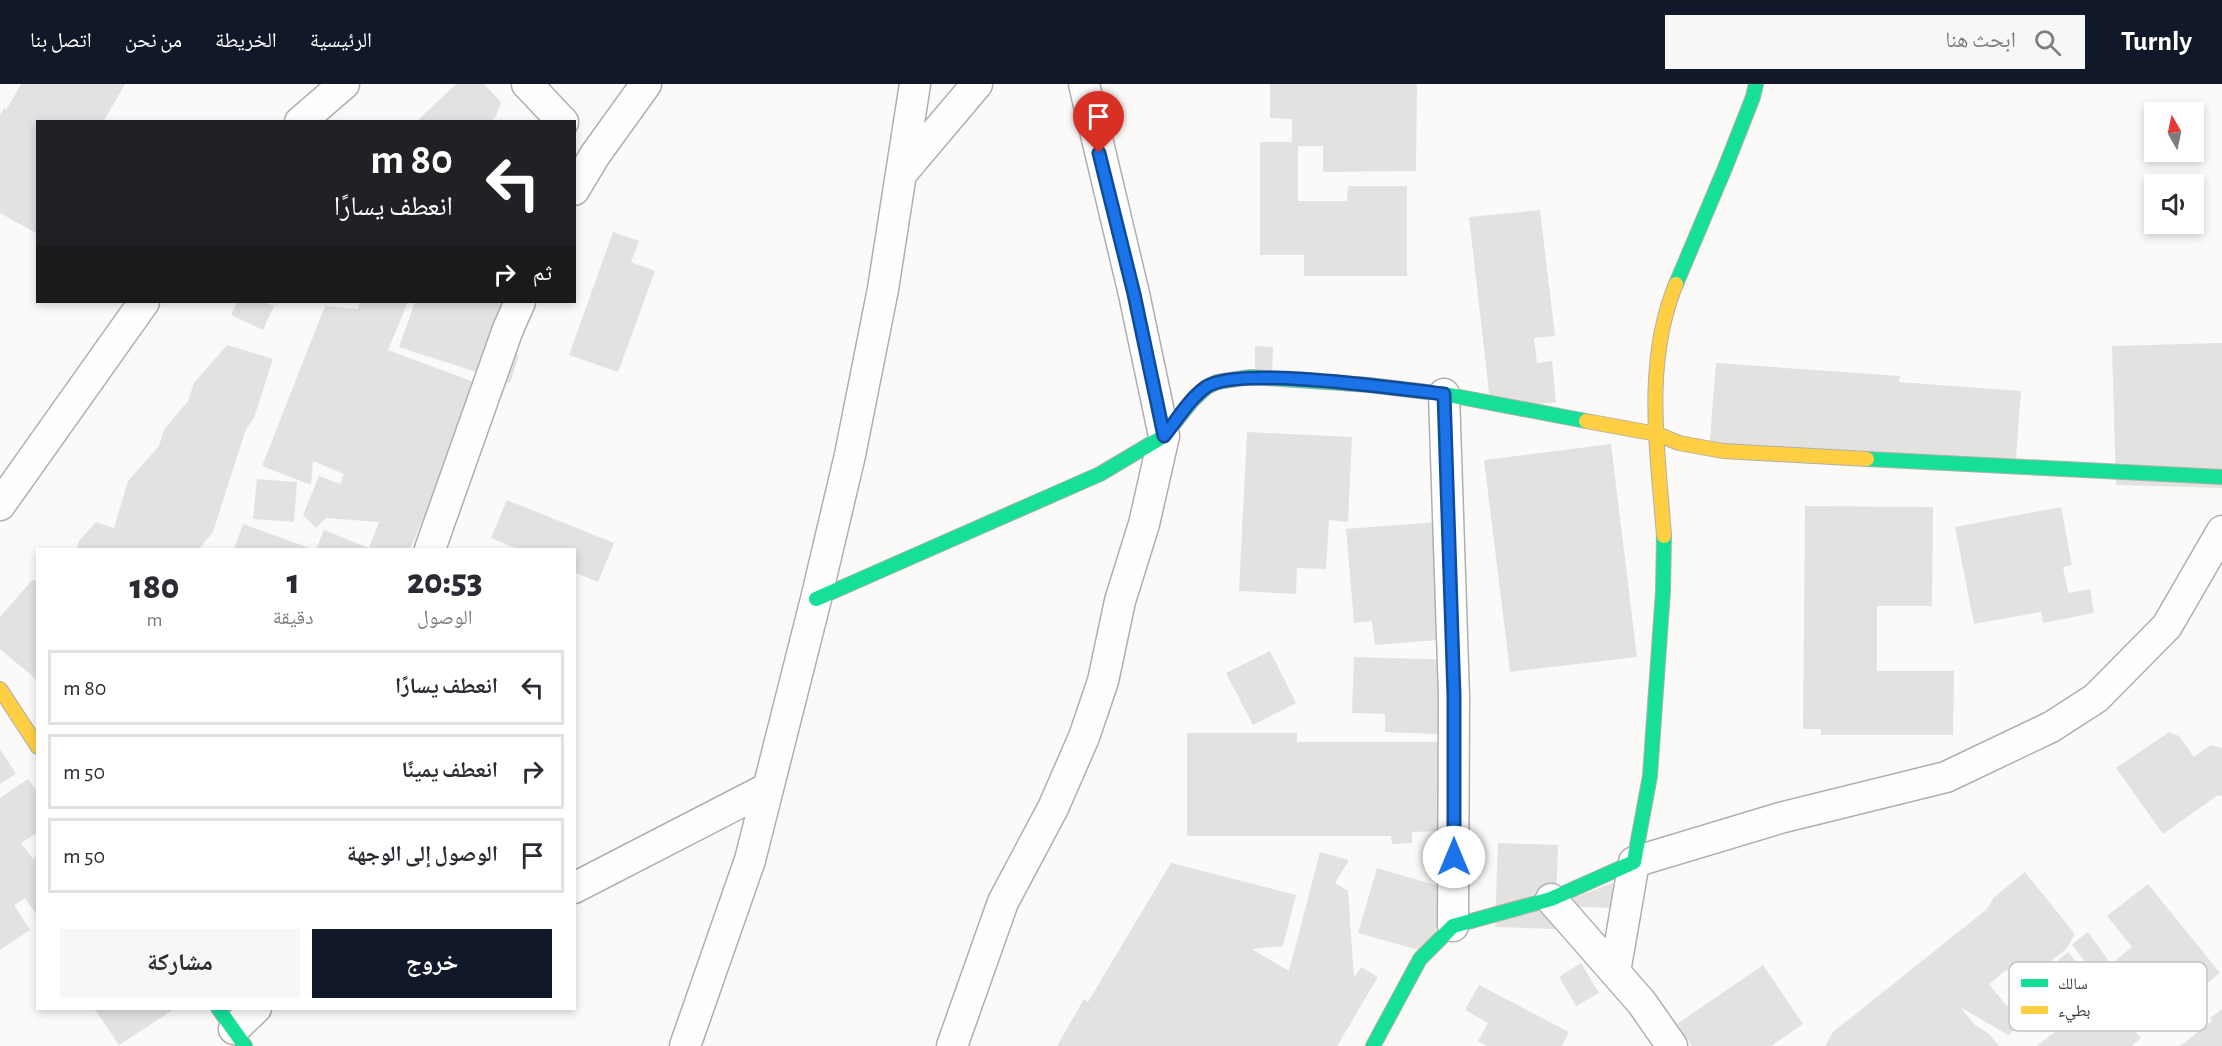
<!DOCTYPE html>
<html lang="ar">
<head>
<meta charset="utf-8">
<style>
  :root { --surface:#fff; --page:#f7f7f7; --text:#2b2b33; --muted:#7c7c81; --line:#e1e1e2; --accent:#111827 }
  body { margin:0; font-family:"Alegreya Sans","Noto Naskh Arabic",sans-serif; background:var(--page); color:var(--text); direction:rtl; height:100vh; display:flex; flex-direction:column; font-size:22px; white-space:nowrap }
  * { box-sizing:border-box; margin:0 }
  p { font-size:20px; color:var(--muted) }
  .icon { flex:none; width:33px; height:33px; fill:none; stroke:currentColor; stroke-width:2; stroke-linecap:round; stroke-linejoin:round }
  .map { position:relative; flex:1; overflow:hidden; direction:ltr }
  .panel { position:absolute; left:36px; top:464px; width:540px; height:462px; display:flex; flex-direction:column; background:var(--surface); border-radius:0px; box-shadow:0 3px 9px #0003; direction:rtl }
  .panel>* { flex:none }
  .top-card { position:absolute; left:36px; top:36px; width:540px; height:183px; border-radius:0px; box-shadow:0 3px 9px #0003; direction:rtl; background:#202124; color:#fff; overflow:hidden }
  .needle { width:39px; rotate:351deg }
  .fabs { position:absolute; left:2144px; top:18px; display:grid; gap:12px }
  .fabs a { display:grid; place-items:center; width:60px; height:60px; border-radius:0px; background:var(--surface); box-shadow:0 3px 9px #0003; font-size:30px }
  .pin { position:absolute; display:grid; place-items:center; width:51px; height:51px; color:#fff; margin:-62px -26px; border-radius:50% 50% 50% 0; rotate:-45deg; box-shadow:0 0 6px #0007 }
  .pin .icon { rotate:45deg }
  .me { position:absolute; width:66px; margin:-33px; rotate:0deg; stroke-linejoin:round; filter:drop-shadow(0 0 4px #0008) }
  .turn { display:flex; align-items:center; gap:21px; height:126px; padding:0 24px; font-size:27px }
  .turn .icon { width:78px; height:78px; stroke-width:2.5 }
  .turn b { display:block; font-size:42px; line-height:51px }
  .then { display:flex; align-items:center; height:57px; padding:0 24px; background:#0003; gap:12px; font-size:22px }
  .eta { display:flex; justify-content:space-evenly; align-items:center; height:102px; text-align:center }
  .eta b { font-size:36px; font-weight:800; line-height:42px }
  .button { display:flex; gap:12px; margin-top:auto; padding:12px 24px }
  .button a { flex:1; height:69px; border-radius:0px; background:var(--accent); color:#fff; font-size:24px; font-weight:800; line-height:69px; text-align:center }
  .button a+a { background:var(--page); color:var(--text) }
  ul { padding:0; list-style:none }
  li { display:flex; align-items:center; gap:18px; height:75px; margin:0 12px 9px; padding:0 12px; border:3px solid var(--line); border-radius:0px }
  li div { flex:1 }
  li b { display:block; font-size:22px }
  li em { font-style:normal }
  header { display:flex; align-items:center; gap:36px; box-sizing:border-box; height:84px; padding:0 30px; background:var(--accent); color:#fff }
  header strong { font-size:28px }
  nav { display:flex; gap:33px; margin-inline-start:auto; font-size:21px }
  .search { width:420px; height:54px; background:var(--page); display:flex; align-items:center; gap:15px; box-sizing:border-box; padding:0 21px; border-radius:0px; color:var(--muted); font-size:22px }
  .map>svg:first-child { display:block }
</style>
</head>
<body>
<header>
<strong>Turnly</strong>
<div class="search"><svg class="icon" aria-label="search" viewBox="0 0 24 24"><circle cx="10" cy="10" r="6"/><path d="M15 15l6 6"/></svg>ابحث هنا</div>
<nav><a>الرئيسية</a><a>الخريطة</a><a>من نحن</a><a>اتصل بنا</a></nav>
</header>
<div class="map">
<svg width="2222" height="962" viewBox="0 0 2222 962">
  <rect width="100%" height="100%" fill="#fcfaf8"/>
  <!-- building -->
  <path fill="#e4e2e1" d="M 21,0 L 125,0 L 103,38 L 38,38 L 38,150 L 0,129 L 0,31 L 4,24 L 6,26 Z
    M 456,0 L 484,0 L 501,18 L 496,32 L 490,38 L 416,38 Z
    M 1270,0 L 1417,0 L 1416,87 L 1323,88 L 1323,62 L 1298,62 L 1298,117 L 1347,117 L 1348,102 L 1407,102 L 1407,192 L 1304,192 L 1304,171 L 1260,171 L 1260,58 L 1292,58 L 1292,35 L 1270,34 Z
    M 1540,126 L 1555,252 L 1534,254 L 1537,279 L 1552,277 L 1556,318 L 1491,326 L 1469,133 Z
    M 613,148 L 639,157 L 631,178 L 655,187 L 618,288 L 569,271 Z
    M 237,218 L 263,218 L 274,222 L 263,246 L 231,231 Z
    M 359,218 L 408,218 L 388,266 L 482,301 L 410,465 L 316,465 L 324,446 L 369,464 L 379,438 L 326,434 L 316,444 L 303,431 L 319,392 L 340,400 L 344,390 L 313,377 L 311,401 L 262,382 L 325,222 L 358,225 Z
    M 415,218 L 527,218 L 510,268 L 519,271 L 510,299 L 399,263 Z
    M 2222,259 L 2222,404 L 2116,401 L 2112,262 Z
    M 227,261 L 273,275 L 254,334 L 246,345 L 213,448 L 199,465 L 77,465 L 79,457 L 96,438 L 114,444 L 128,397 L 159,362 L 164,346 L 188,317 L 194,299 Z
    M 1255,262 L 1273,263 L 1272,289 L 1255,289 Z
    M 1716,279 L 1900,292 L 1899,298 L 2021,307 L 2015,388 L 1709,367 Z
    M 1247,348 L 1352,353 L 1348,438 L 1329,436 L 1326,485 L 1297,484 L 1296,510 L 1239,507 Z
    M 1611,360 L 1637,573 L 1510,588 L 1484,376 Z
    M 257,395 L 297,398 L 294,438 L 253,435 Z
    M 507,416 L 614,459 L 598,498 L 574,488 L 574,465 L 518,465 L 491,454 Z
    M 1805,422 L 1933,423 L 1932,522 L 1877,522 L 1877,587 L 1954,587 L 1953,651 L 1821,651 L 1821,645 L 1803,645 Z
    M 2061,423 L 2072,481 L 2063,483 L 2068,509 L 2090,505 L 2094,529 L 2043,539 L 2041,528 L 1974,540 L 1955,443 Z
    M 1450,437 L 1462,554 L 1375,561 L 1372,537 L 1354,539 L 1346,445 Z
    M 243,440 L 312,465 L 234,465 Z
    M 32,496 L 38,498 L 38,597 L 0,565 L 0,533 Z
    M 1270,567 L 1296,619 L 1253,641 L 1226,589 Z
    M 1354,573 L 1462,576 L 1460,651 L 1385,648 L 1385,630 L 1352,629 Z
    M 2169,648 L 2179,652 L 2194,673 L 2211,661 L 2222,664 L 2222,712 L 2218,711 L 2163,750 L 2116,684 Z
    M 1187,649 L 1297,649 L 1297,658 L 1465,658 L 1443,747 L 1412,748 L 1412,759 L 1392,760 L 1391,752 L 1187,752 Z
    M 0,665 L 16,690 L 0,700 Z
    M 28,695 L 38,709 L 38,748 L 21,759 L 33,775 L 38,772 L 38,833 L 25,814 L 14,821 L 30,846 L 0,866 L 0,714 Z
    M 1498,759 L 1558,761 L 1556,820 L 1613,799 L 1612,824 L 1556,822 L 1555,845 L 1495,843 Z
    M 1320,768 L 1349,776 L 1335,799 L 1348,807 L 1354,894 L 1361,883 L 1378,893 L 1337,962 L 1057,962 L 1084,915 L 1088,918 L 1171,779 L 1296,811 L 1283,862 L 1252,865 L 1289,887 Z
    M 1377,784 L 1448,805 L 1429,869 L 1358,849 Z
    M 2025,788 L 2075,850 L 2066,865 L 2045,882 L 2038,878 L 2018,894 L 2006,886 L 1989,900 L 2007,922 L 2029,904 L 2045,913 L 2035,929 L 2008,951 L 1960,923 L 1975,941 L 1989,950 L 1999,962 L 1825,962 L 1833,948 L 1987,825 L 1994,813 Z
    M 2148,800 L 2220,889 L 2157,940 L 2110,882 L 2095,892 L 2072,860 L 2088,848 L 2111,880 L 2132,863 L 2107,832 Z
    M 2068,868 L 2141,954 L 2131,962 L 2037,962 L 2061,943 L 2042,920 L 2059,906 L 2043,889 Z
    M 1581,879 L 1599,909 L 1576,922 L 1559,893 Z
    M 1763,881 L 1803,940 L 1771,962 L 1692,962 L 1677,940 Z
    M 1479,901 L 1569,948 L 1562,962 L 1487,962 L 1478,957 L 1488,939 L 1465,926 Z
    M 94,924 L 176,924 L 119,961 Z
    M 2222,925 L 2222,962 L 2180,962 L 2212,937 L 2210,934 Z"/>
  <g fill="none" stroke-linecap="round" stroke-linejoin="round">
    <!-- street casing -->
    <g stroke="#b1afae" stroke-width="33">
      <path id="street" d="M 527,0 L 563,38
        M 300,38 L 344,0
        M 901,90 L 977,0
        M 574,106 L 595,71 L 646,0
        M 1444,310 L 1454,612 L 1453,842
        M 0,421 L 144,218
        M 430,465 L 508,245 L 520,218
        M 574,804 L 768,704
        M 1551,815 L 1642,919 L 1672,962
        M 1615,888 L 1634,778 L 1780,734 L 1946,693 L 2051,643 L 2096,614 L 2167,542 L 2222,447
        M 234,945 L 256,924
        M 685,962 L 750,776 L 816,515 L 850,371 L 883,205 L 915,0
        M 952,962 L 1003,818 L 1053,724 L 1084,653 L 1103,597 L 1120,517 L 1144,440 L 1164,352 L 1134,210 L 1084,0"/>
    </g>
    <!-- fast casing -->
    <g stroke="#b1afae" stroke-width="16">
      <path id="fast" d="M 1676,200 L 1725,84 L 1753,13 L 1756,0
        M 1867,375 L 2222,393
        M 816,515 L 1100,390 L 1164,352 L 1192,317 L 1207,303 L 1217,298 L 1250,293 L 1369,301 L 1444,310 L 1586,337
        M 218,924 L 245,962
        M 1373,962 L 1420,875 L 1453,842 L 1551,815 L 1634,778 L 1650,692 L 1663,507 L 1664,452"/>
    </g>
    <!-- slow casing -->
    <g stroke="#b1afae" stroke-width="16">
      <path id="slow" d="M 1586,337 L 1657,350 L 1679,359 L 1723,367 L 1867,375
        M 1664,452 C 1658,368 1643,280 1676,200
        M 0,605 L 38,663"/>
    </g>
    <!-- street -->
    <use href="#street" stroke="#fffefe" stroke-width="30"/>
    <!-- fast -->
    <use href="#fast" stroke="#16e098" stroke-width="14"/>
    <!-- slow -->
    <use href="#slow" stroke="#ffcf43" stroke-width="14"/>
  </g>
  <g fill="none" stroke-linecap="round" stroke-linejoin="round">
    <!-- route casing -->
    <g stroke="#114b97" stroke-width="15">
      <path id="route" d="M 1099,69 L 1134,210 L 1164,352 C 1177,336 1189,315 1206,303 C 1240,281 1398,305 1444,310 L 1454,612 L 1454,773"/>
    </g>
    <!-- route -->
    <use href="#route" stroke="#1a73e8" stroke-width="10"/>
  </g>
  <!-- legend -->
  <rect x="2009" y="878" width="198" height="69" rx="9" fill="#fff" stroke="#c3c2c2" stroke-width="1.5"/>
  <rect x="2021" y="895" width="27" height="8" fill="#16e098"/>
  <rect x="2021" y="922" width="27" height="8" fill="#ffcf43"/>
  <g font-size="16" fill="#363433">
    <text x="2058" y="905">سالك</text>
    <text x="2058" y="932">بطيء</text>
  </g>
</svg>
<div class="fabs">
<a><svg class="needle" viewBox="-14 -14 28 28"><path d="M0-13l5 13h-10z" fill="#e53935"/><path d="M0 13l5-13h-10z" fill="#7c7c81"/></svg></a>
<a><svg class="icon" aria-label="sound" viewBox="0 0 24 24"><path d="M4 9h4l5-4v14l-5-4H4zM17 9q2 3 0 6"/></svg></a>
</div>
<div class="pin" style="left:1099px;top:69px;background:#d93025"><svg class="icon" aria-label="arrive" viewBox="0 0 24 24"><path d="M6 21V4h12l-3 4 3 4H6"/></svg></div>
<svg class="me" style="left:1454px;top:773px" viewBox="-20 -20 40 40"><circle r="19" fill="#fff"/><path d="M0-13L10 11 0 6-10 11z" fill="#1a73e8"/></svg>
<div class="top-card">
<div class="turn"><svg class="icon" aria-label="left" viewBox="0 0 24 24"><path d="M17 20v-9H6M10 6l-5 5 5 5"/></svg><div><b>80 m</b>انعطف يسارًا</div></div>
<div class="then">ثم<svg class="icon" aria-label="right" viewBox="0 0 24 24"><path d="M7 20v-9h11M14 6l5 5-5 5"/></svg></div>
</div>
<section class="panel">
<div class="eta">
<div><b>20:53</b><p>الوصول</p></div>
<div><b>1</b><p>دقيقة</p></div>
<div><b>180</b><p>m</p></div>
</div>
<ul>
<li><svg class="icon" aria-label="left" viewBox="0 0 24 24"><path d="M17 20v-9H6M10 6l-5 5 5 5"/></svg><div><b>انعطف يسارًا</b></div><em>80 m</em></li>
<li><svg class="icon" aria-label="right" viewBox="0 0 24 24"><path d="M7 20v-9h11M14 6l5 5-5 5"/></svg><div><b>انعطف يمينًا</b></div><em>50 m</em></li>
<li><svg class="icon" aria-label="arrive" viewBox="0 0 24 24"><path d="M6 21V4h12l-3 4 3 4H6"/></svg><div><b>الوصول إلى الوجهة</b></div><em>50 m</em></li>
</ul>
<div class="button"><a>خروج</a><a>مشاركة</a></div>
</section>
</div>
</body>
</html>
